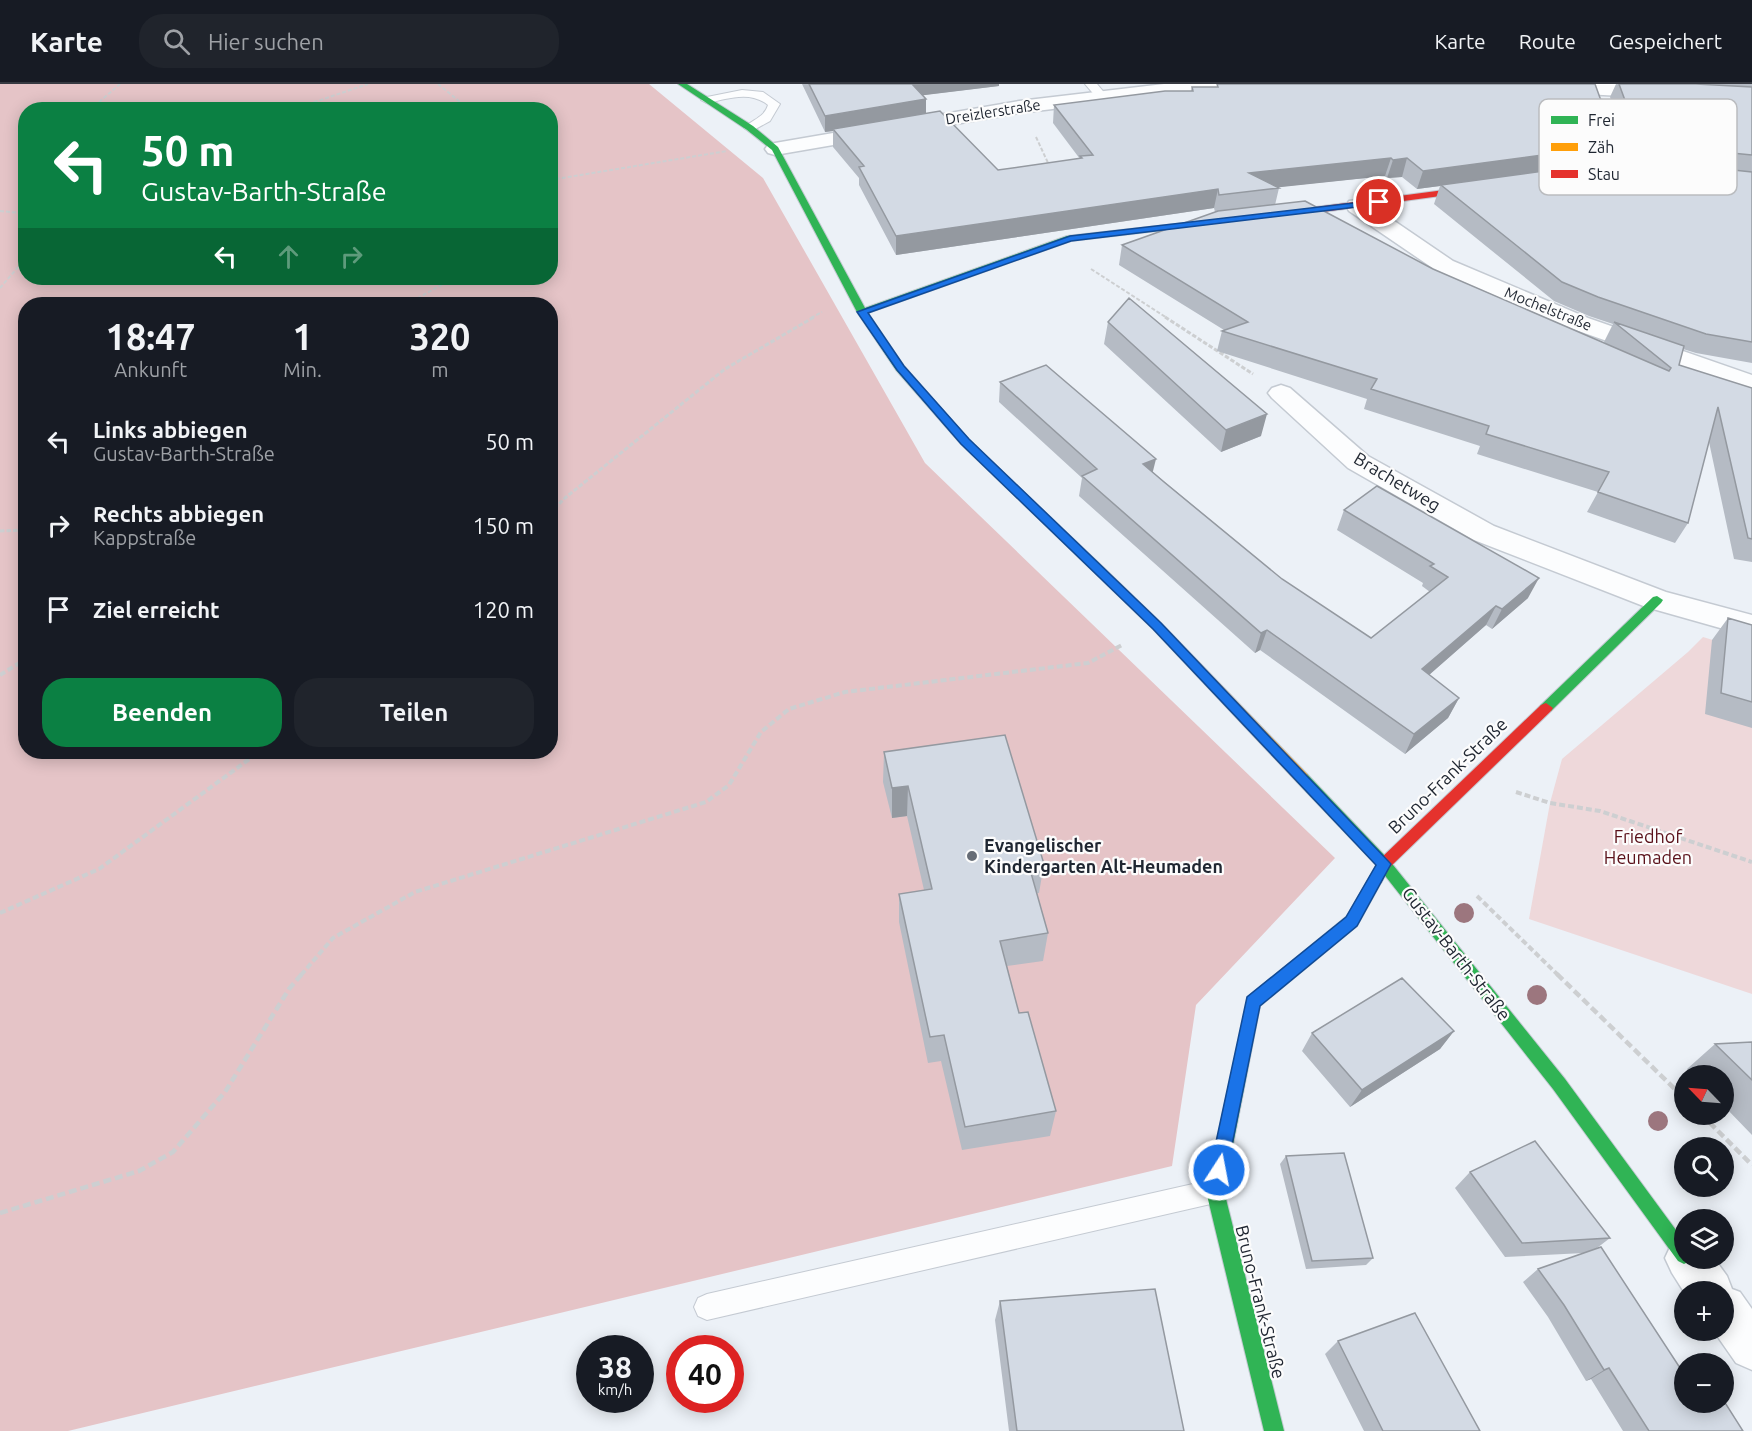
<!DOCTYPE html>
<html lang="de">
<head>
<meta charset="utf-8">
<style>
  :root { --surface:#171b24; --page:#20242c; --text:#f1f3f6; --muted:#9ea1a6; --line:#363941; --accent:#0b8043 }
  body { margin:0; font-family:Ubuntu,sans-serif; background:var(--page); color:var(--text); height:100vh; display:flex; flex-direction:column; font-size:22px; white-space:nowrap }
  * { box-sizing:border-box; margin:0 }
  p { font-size:20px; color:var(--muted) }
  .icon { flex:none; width:33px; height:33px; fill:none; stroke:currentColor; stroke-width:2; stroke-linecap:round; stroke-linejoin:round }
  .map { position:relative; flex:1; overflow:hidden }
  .sheet { position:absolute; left:18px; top:213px; width:540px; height:462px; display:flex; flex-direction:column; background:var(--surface); border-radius:24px; box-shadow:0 3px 15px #0003 }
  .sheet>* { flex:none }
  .hud { position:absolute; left:18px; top:18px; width:540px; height:183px; border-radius:24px; box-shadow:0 3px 15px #0003; background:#0b8043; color:#fff; overflow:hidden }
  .needle { width:39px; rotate:295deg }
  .fabs { position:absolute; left:1674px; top:981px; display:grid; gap:12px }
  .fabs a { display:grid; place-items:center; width:60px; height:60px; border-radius:50%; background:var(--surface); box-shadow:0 3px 15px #0003; font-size:30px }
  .speed { position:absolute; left:576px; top:1251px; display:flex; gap:12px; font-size:30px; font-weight:700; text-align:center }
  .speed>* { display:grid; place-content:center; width:78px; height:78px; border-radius:50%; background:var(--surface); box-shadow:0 3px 15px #0003; line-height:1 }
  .speed small { font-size:15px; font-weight:400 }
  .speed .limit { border:9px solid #d22; background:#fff; color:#111 }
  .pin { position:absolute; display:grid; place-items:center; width:51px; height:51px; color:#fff; margin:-26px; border:3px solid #fff; border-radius:50%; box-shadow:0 2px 6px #0007 }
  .me { position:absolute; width:66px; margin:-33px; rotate:11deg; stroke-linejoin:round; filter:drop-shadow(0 0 4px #0008) }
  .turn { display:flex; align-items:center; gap:21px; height:126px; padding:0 24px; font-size:27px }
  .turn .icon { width:78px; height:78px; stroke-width:2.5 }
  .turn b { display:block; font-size:42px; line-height:51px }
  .lanes { display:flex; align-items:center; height:57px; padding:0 24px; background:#0003; justify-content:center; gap:30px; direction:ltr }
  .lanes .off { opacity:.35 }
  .eta { display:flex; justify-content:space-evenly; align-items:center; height:102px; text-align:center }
  .eta b { font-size:36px; font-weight:700; line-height:42px }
  .primary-button { display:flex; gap:12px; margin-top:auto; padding:12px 24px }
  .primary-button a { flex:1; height:69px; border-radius:24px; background:var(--accent); color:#fff; font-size:24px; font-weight:700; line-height:69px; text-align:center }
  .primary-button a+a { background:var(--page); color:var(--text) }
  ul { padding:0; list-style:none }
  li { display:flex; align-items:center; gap:18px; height:84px; padding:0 24px }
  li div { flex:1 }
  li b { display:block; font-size:22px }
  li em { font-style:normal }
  header { display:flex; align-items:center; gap:36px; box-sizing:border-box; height:84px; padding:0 30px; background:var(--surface); border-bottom:2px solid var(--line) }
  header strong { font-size:28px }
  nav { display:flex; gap:33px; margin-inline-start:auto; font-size:21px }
  .search { width:420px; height:54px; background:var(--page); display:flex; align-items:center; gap:15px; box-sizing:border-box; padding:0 21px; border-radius:24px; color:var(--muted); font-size:22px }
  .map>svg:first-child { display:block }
</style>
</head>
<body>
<header>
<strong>Karte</strong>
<div class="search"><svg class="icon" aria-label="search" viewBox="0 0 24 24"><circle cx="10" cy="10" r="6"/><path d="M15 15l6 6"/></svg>Hier suchen</div>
<nav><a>Karte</a><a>Route</a><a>Gespeichert</a></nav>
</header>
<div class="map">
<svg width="1752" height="1347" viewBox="0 0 1752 1347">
  <rect width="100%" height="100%" fill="#ecf1f7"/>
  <!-- green -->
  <path fill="#eed8da" d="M 1703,553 L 1752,568 L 1752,910 L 1529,835 L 1550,719 L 1562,675 L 1688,568 Z"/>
  <!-- forest -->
  <path fill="#e5c4c7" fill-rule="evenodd" d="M 0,0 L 649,0 L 763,94 L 925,379 L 1335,774 L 1196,921 L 1172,1082 L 68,1347 L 0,1347 ZM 26,26 L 550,26 L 550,194 L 26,194 ZM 26,220 L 550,220 L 550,668 L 26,668 Z"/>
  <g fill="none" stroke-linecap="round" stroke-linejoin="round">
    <!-- lane casing -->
    <g stroke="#c4cad2" stroke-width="2">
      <path id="lane" d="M 1085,0 L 1097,0 L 1107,12 L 1105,14 L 1097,14 Z
        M 742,6 L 763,8 L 780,20 L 770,37 L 750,48 L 744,44 C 753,35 764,34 768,21 C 750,6 727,15 707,19 L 701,16 L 707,13 Z
        M 1215,1095 L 1224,1098 L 1227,1107 L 1224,1116 L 1215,1119 L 707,1236 L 698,1232 L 694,1223 L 698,1214 L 707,1210 Z"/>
    </g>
    <!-- street casing -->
    <g stroke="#c4cad2" stroke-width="3">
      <path id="street" d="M 1164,0 L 1223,0 L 1220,4 L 1213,6 L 1019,29 L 775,71 L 768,69 L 765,65 L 768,61 L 775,59 L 1019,17 Z
        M 1498,0 L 1617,0 L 1666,4 L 1669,8 L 1666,12 L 1659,14 L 1508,6 L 1501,4 Z
        M 1601,16 L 1608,18 L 1611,22 L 1633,85 L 1630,89 L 1623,91 L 1616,89 L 1613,85 L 1591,22 L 1594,18 Z
        M 1357,116 L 1365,117 L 1453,177 L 1588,234 L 1752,291 L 1752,308 L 1570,244 L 1437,187 L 1349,127 L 1346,122 L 1349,117 Z
        M 1281,301 L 1290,304 L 1368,372 L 1494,442 L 1666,508 L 1752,531 L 1752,553 L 1646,523 L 1474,456 L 1348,384 L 1272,314 L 1268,309 L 1272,304 Z
        M 1684,1153 L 1684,1174 L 1714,1174 L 1727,1192 L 1732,1205 L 1740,1208 L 1752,1225 L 1752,1286 L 1736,1279 L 1713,1246 L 1724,1246 L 1724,1208 L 1684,1208 L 1672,1189 L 1665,1174 L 1672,1159 Z"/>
    </g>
    <!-- fast casing -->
    <g stroke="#c4cad2" stroke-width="2">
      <path id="fast" d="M 678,0 L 687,0 L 753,42 L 778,63 L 865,224 L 1067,152 L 1220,135 L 1220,139 L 1217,140 L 1071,157 L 868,229 L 904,282 L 969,356 L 1104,484 L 1106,487 L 1104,490 L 1096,490 L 961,360 L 896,286 L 857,228 L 772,66 L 747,46 Z
        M 1657,512 L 1663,516 L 1661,519 L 1551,627 L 1541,627 L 1539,624 L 1541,621 L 1653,513 Z
        M 1302,689 L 1307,690 L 1389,776 L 1565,995 L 1684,1157 L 1684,1174 L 1691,1174 L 1690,1177 L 1684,1180 L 1678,1177 L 1553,1005 L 1379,784 L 1297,698 L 1295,694 L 1297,690 Z
        M 1376,789 L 1381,791 L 1383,795 L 1357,842 L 1260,922 L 1224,1107 L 1284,1347 L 1264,1347 L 1206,1107 L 1248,913 L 1347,832 L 1371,791 Z"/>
    </g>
    <!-- slow casing -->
    <g stroke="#c4cad2" stroke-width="2">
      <path id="slow" d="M 1100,483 L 1104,484 L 1161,539 L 1307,690 L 1309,694 L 1307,698 L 1297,698 L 1153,545 L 1096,490 L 1094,487 Z"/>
    </g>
    <!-- jam casing -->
    <g stroke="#c4cad2" stroke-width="2">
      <path id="jam" d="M 1482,101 L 1485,102 L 1485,106 L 1278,134 L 1274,131 L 1278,128 Z
        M 1546,619 L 1553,624 L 1551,627 L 1389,784 L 1381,799 L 1376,801 L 1371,799 L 1369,795 L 1379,776 L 1541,621 Z"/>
    </g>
    <!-- path-far3 -->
    <path stroke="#cdcfd1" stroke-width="2" stroke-dasharray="4 2" stroke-linecap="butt" d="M 438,0 L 470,26
      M 90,26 L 120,0
      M 291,26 L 368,0
      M 1036,53 L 1049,81
      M 550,96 L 727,67
      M 26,112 L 20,129 L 26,136
      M 0,127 L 20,129
      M 1091,185 L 1167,234
      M 0,204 L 26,174
      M 407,220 L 454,194
      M 811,234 L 822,228"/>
    <!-- path-far2 -->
    <path stroke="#cdcfd1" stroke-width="3" stroke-dasharray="4.5 2" stroke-linecap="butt" d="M 1165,233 L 1253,290
      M 550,429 L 565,414 L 725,285 L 814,233
      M 0,447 L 26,446"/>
    <!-- path-far1 -->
    <path stroke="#cdcfd1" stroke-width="4" stroke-dasharray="6 3" stroke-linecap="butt" d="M 0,591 L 26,575
      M 1516,708 L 1550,719 L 1600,727 L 1752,778
      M 1477,812 L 1558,891
      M 0,829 L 99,785 L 259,668
      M 301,891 L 333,854 L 415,808 L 706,718 L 729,701 L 761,648 L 789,625 L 845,608 L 1088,579 L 1122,561"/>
    <!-- path -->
    <path stroke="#cdcfd1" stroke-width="4.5" stroke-dasharray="8 4" stroke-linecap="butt" d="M 1557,890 L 1684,1014
      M 1701,1030 L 1752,1081
      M 0,1129 L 139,1087 L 173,1068 L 225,1008 L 289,905 L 302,890"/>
    <!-- lane -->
    <use href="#lane" fill="#fcfdfe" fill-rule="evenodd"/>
    <!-- street -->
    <use href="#street" fill="#fcfdfe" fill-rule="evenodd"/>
    <!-- fast -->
    <use href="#fast" fill="#30b455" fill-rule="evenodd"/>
    <!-- slow -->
    <use href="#slow" fill="#ff9f0a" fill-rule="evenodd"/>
    <!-- jam -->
    <use href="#jam" fill="#e5322d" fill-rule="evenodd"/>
  </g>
  <!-- trees -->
  <g fill="#9c767e">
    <circle cx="1464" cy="829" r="10"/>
    <circle cx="1537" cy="911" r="10"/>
    <circle cx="1658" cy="1037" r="10"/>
  </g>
  <!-- wall -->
  <path fill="#b5bbc4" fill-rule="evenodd" d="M 802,0 L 999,0 L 999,2 L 923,11 L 926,15 L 926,29 L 998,86 L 1080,75 L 1053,39 L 1054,21 L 1191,7 L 1192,3 L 1217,3 L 1217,0 L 1617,61 L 1609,78 L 1632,75 L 1610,13 L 1616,0 L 1752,0 L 1752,279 L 1696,269 L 1683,265 L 1679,281 L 1752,304 L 1752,478 L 1734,475 L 1709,358 L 1688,439 L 1675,459 L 1587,428 L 1598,408 L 1477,370 L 1480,362 L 1364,325 L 1367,315 L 1217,267 L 1222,247 L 1224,246 L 1119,181 L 1122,161 L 1215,128 L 1214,124 L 896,171 L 859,101 L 859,94 L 833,63 L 833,47 L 825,48 ZM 1385,92 L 1387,94 L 1402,93 L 1417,105 L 1440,102 L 1434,120 L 1554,217 L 1589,232 L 1613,240 L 1604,258 L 1605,259 L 1433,185 L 1275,121 L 1279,104 L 1277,103 Z
    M 1108,238 L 1261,352 L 1221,368 L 1104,260 Z
    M 1000,298 L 1153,388 L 1282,495 L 1371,554 L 1430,508 L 1422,502 L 1423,499 L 1337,446 L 1344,426 L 1528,514 L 1492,545 L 1486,541 L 1429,591 L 1459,614 L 1448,634 L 1405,670 L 1260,566 L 1255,569 L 1079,412 L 1082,394 L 999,318 Z
    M 1728,534 L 1752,541 L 1752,644 L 1705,630 L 1712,556 Z
    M 884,668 L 1044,780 L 1039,809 L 1037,809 L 1048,849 L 1043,877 L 1007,882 L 1019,929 L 1056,1027 L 1050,1052 L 962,1066 L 941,977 L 928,979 L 899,838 L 899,810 L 924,806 L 907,732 L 892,734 L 883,698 Z
    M 1454,947 L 1440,965 L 1350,1023 L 1302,967 L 1312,949 Z
    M 1752,958 L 1752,1051 L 1724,1022 L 1724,992 L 1693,992 L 1687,985 L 1715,960 Z
    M 1286,1072 L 1373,1174 L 1366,1181 L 1306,1185 L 1280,1080 Z
    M 1470,1088 L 1610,1154 L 1597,1164 L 1682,1287 L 1743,1347 L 1623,1347 L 1591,1295 L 1586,1297 L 1548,1233 L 1523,1198 L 1538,1185 L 1584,1169 L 1505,1173 L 1455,1104 Z
    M 1000,1217 L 1184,1347 L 1009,1347 L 995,1236 Z
    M 1338,1257 L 1480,1347 L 1364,1347 L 1325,1270 Z"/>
  <!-- shaded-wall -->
  <path fill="#9499a0" d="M 909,0 L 999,0 L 999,2 L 909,13 Z
    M 926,15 L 926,31 L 833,45 L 833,47 L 825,48 L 825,32 Z
    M 1617,61 L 1608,79 L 1441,101 L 1440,102 L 1417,105 L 1423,87 Z
    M 1391,74 L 1385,92 L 1245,107 L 1249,89 Z
    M 1407,74 L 1402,93 L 1387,94 L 1393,76 Z
    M 1218,105 L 1214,124 L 896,171 L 896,152 Z
    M 1267,330 L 1261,352 L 1221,368 L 1226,346 Z
    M 1156,375 L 1151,395 L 1143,380 Z
    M 1539,494 L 1528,514 L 1492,545 L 1502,525 Z
    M 1496,522 L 1486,541 L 1413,605 L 1422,585 Z
    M 1267,546 L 1260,566 L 1255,569 L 1261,549 Z
    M 1459,614 L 1448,634 L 1405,670 L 1414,650 Z
    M 908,702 L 907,732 L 892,734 L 892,704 Z
    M 1454,947 L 1440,965 L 1350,1023 L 1362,1006 Z
    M 1609,1284 L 1591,1295 L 1586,1297 L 1604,1286 Z"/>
  <!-- building -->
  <path fill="#d3dae4" stroke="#9499a0" stroke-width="1.5" d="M 809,0 L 912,0 L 926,15 L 825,32 Z
    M 1217,0 L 1595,0 L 1617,61 L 1423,87 L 1407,74 L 1393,76 L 1391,74 L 1249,89 L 1279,104 L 1219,111 L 1218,105 L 896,152 L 859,83 L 864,82 L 833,45 L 940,27 L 998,86 L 1082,74 L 1080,72 L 1093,71 L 1054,21 L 1165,7 L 1193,7 L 1192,3 L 1218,3 Z
    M 1619,0 L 1696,0 L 1752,3 L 1752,71 L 1641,60 Z
    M 1631,75 L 1752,88 L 1752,258 L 1706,250 L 1598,213 L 1562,198 L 1441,101 Z
    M 1305,117 L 1433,185 L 1669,287 L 1671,284 L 1614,238 L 1684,262 L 1679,281 L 1752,304 L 1752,455 L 1748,454 L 1718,323 L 1688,439 L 1598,408 L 1609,388 L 1486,350 L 1489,342 L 1371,305 L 1377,295 L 1222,247 L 1248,238 L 1122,161 L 1218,127 Z
    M 1129,214 L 1267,330 L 1226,346 L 1108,238 Z
    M 1046,281 L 1156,375 L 1143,380 L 1164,398 L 1282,495 L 1371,554 L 1448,493 L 1430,482 L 1434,480 L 1344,426 L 1377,402 L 1539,494 L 1502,525 L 1496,522 L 1422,585 L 1459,614 L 1414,650 L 1267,546 L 1261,549 L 1082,392 L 1097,385 L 1000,298 Z
    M 1728,534 L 1752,541 L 1752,618 L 1721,609 Z
    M 1005,651 L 1044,780 L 1029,782 L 1048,849 L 1000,857 L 1019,929 L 1028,928 L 1056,1027 L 965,1043 L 944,951 L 930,953 L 899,810 L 932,805 L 908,702 L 892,704 L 884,668 Z
    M 1402,894 L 1454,947 L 1362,1006 L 1312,949 Z
    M 1752,958 L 1752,996 L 1715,960 Z
    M 1535,1057 L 1610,1154 L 1522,1159 L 1470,1088 Z
    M 1344,1069 L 1373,1174 L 1312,1177 L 1286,1072 Z
    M 1601,1163 L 1682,1287 L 1684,1286 L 1684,1318 L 1724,1318 L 1724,1317 L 1743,1347 L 1649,1347 L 1609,1284 L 1604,1286 L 1564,1221 L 1538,1185 Z
    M 1155,1205 L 1184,1347 L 1017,1347 L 1000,1217 Z
    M 1415,1229 L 1480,1347 L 1383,1347 L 1338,1257 Z"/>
  <!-- route -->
  <path fill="#1a73e8" stroke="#114b97" stroke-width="1.5" d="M 1379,116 L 1382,117 L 1382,120 L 1071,157 L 868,229 L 904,282 L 969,355 L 1161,539 L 1391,780 L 1357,842 L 1260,922 L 1227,1086 L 1225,1092 L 1219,1095 L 1213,1092 L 1210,1086 L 1247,913 L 1346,833 L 1376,781 L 1153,545 L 961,360 L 897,286 L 857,228 L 1070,152 Z"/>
  <!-- markers -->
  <circle fill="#676d76" stroke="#fcfcfc" stroke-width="2" cx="972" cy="772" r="6"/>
  <g text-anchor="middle" stroke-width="4.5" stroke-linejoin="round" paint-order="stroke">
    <!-- far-street labels -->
    <g font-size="15" fill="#1f2631" stroke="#fcfcfc">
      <text transform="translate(993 28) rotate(-9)" y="5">Dreizlerstraße</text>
      <text transform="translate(1548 225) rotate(22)" y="5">Mochelstraße</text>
    </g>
    <!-- street labels -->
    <g font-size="18" fill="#1f2631" stroke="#fcfcfc">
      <text transform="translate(1397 398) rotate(31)" y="6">Brachetweg</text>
      <text transform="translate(1448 692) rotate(-44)" y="6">Bruno-Frank-Straße</text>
      <text transform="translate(1456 870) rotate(52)" y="6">Gustav-Barth-Straße</text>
      <text transform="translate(1260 1218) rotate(76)" y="6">Bruno-Frank-Straße</text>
    </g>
    <!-- park labels -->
    <g font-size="18" fill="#5b121b" stroke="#fcfcfc">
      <text x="1648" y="759">Friedhof<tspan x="1648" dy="21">Heumaden</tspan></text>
    </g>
    <!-- poi labels -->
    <g font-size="18" font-weight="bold" fill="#1f2631" stroke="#fcfcfc" text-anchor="start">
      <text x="984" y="768">Evangelischer<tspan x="984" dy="21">Kindergarten Alt-Heumaden</tspan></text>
    </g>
  </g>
  <!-- legend -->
  <rect x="1539" y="15" width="198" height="96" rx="9" fill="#fcfcfc" stroke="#babcbf" stroke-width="1.5"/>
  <rect x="1551" y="32" width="27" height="8" fill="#30b455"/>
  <rect x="1551" y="59" width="27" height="8" fill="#ff9f0a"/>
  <rect x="1551" y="86" width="27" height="8" fill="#e5322d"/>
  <g font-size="16" fill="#1f2631">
    <text x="1588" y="42">Frei</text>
    <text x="1588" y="69">Zäh</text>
    <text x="1588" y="96">Stau</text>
  </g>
</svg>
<div class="fabs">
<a><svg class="needle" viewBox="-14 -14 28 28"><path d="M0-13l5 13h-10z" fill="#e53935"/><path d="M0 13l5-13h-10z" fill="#9ea1a6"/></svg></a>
<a><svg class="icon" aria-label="search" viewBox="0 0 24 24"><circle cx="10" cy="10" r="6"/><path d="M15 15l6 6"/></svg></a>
<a><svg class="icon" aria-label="layers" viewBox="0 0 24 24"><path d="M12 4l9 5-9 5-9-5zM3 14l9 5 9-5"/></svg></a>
<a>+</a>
<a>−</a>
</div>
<div class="speed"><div>38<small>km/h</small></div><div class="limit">40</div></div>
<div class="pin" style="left:1379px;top:118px;background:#d93025"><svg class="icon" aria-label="arrive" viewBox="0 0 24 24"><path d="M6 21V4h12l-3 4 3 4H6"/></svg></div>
<svg class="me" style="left:1219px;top:1086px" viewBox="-20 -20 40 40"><circle r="17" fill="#1a73e8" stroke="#fff" stroke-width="3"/><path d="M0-11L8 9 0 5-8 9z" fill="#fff"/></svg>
<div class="hud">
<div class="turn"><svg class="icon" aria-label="left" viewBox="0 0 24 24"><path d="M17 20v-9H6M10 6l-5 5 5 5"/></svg><div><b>50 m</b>Gustav-Barth-Straße</div></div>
<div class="lanes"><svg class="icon" aria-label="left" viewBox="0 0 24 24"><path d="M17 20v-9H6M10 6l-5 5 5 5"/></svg><svg class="icon off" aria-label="ahead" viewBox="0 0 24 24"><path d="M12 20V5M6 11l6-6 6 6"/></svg><svg class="icon off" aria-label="right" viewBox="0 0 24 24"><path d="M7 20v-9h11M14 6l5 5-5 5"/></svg></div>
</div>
<section class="sheet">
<div class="eta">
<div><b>18:47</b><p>Ankunft</p></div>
<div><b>1</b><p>Min.</p></div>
<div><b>320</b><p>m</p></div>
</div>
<ul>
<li><svg class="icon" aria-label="left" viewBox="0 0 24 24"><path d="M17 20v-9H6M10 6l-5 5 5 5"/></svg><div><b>Links abbiegen</b><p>Gustav-Barth-Straße</p></div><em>50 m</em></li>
<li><svg class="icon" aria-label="right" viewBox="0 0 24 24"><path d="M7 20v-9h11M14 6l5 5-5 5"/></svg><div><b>Rechts abbiegen</b><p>Kappstraße</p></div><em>150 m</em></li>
<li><svg class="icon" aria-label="arrive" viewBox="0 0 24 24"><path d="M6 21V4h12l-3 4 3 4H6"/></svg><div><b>Ziel erreicht</b></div><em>120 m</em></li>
</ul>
<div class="primary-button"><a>Beenden</a><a>Teilen</a></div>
</section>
</div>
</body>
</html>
